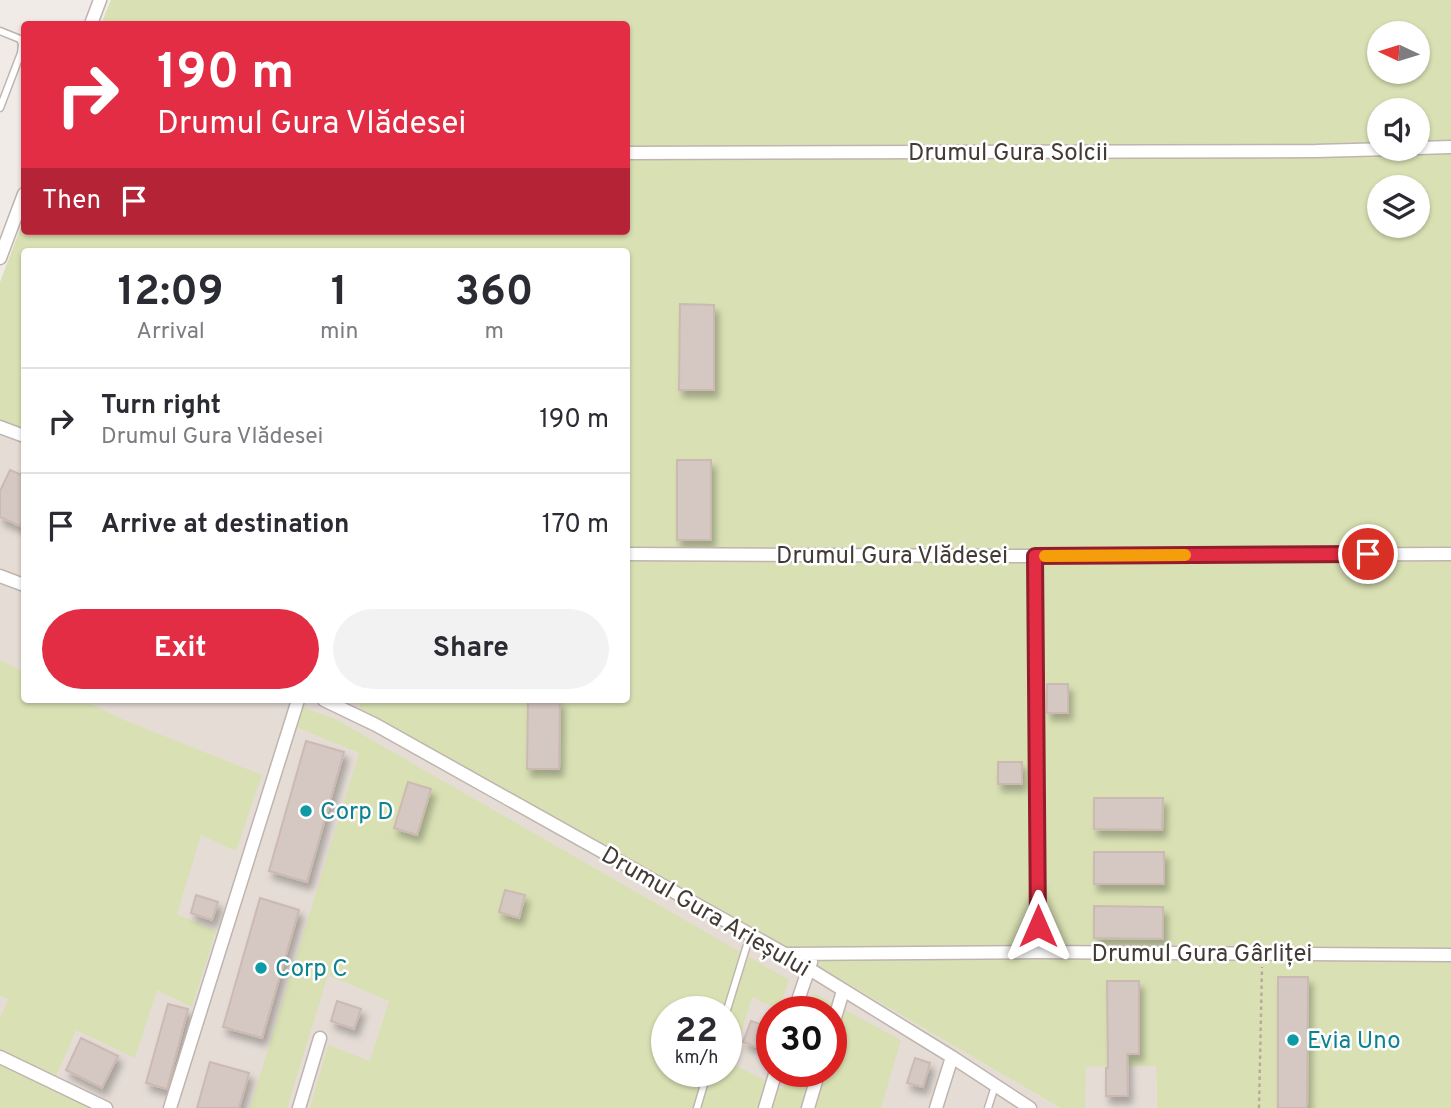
<!DOCTYPE html>
<html lang="en">
<head>
<meta charset="utf-8">
<style>
  :root { --surface:#fff; --page:#f2f2f3; --text:#2b2b33; --muted:#7c7c81; --line:#e1e1e2; --accent:#e22d44 }
  body { margin:0; font-family:Overpass,sans-serif; background:var(--page); color:var(--text); height:100vh; display:flex; flex-direction:column; font-size:26px; white-space:nowrap }
  * { box-sizing:border-box; margin:0 }
  p { font-size:23px; color:var(--muted) }
  .icon { flex:none; width:38px; height:38px; fill:none; stroke:currentColor; stroke-width:2; stroke-linecap:round; stroke-linejoin:round }
  .map { position:relative; flex:1; overflow:hidden }
  .details { position:absolute; left:21px; top:248px; width:609px; height:455px; display:flex; flex-direction:column; background:var(--surface); border-radius:7px; box-shadow:0 2px 5px #0004 }
  .details>* { flex:none }
  .top-card { position:absolute; left:21px; top:21px; width:609px; height:214px; border-radius:7px; box-shadow:0 2px 5px #0004; background:#e22d44; color:#fff; overflow:hidden }
  .needle { width:46px; rotate:274deg }
  .fabs { position:absolute; left:1367px; top:21px; display:grid; gap:14px }
  .fabs a { display:grid; place-items:center; width:63px; height:63px; border-radius:50%; background:var(--surface); box-shadow:0 2px 5px #0004; font-size:35px }
  .speed { position:absolute; left:651px; top:996px; display:flex; gap:14px; font-size:35px; font-weight:700; text-align:center }
  .speed>* { display:grid; place-content:center; width:91px; height:91px; border-radius:50%; background:var(--surface); box-shadow:0 2px 5px #0004; line-height:1 }
  .speed small { font-size:18px; font-weight:400 }
  .speed .limit { border:10px solid #d22; background:#fff; color:#111 }
  .pin { position:absolute; display:grid; place-items:center; width:60px; height:60px; color:#fff; margin:-30px; border:4px solid #fff; border-radius:50%; box-shadow:0 2px 7px #0007 }
  .me { position:absolute; width:77px; margin:-38px; rotate:0deg; stroke-linejoin:round; filter:drop-shadow(0 0 5px #0008) }
  .turn { display:flex; align-items:center; gap:24px; height:147px; padding:0 21px; font-size:32px }
  .turn .icon { width:91px; height:91px; stroke-width:2.5 }
  .turn b { display:block; font-size:49px; line-height:60px }
  .then { display:flex; align-items:center; height:66px; padding:0 21px; background:#0003; gap:14px; font-size:26px }
  .eta { display:flex; justify-content:space-evenly; align-items:center; height:119px; text-align:center }
  .eta b { font-size:42px; font-weight:700; line-height:49px }
  .button { display:flex; gap:14px; margin-top:auto; padding:14px 21px }
  .button a { flex:1; height:80px; border-radius:42px; background:var(--accent); color:#fff; font-size:28px; font-weight:700; line-height:80px; text-align:center }
  .button a+a { background:var(--page); color:var(--text) }
  ul { padding:0; list-style:none }
  li { display:flex; align-items:center; gap:21px; height:105px; padding:0 21px; border-top:2px solid var(--line) }
  li div { flex:1 }
  li b { display:block; font-size:26px }
  li em { font-style:normal }
  .map>svg:first-child { display:block }
</style>
</head>
<body>
<div class="map">
<svg width="1451" height="1108" viewBox="0 0 1451 1108">
  <defs>
    <filter id="shadow"><feDropShadow dx="4" dy="7" stdDeviation="3.5" flood-color="#0004"/></filter>
  </defs>
  <rect width="100%" height="100%" fill="#f1ebe7"/>
  <!-- residential -->
  <path fill="#e5dcd6" fill-rule="evenodd" d="M 0,422 L 24,431 L 24,700 L 361,700 L 359,709 L 790,950 L 1060,1108 L 0,1108 ZM 667,1012 L 726,1012 L 726,1071 L 667,1071 ZM 772,1012 L 831,1012 L 831,1071 L 772,1071 Z
    M 1156,1066 L 1157,1108 L 1085,1108 L 1085,1067 Z"/>
  <!-- green -->
  <path fill="#d9e1b4" fill-rule="evenodd" d="M 111,0 L 1451,0 L 1451,1108 L 1157,1108 L 1156,1066 L 1086,1067 L 1085,1108 L 1060,1108 L 790,950 L 359,709 L 361,700 L 626,700 L 626,252 L 24,252 L 24,431 L 0,422 L 0,282 L 24,219 L 24,231 L 626,231 L 626,24 L 101,24 ZM 1379,33 L 1418,33 L 1418,72 L 1379,72 ZM 1379,110 L 1418,110 L 1418,149 L 1379,149 ZM 1379,187 L 1418,187 L 1418,226 L 1379,226 Z
    M 0,660 L 24,672 L 24,700 L 83,700 L 124,720 L 262,775 L 236,851 L 201,835 L 177,914 L 216,931 L 192,1007 L 157,990 L 135,1058 L 76,1030 L 56,1076 L 0,1051 L 0,1018 L 8,999 L 0,995 Z
    M 303,707 L 337,720 L 789,980 L 779,1010 L 752,997 L 732,1064 L 783,1089 L 789,1071 L 831,1071 L 831,1012 L 808,1011 L 814,993 L 901,1040 L 881,1108 L 310,1108 L 328,1045 L 370,1061 L 389,1001 L 328,975 L 287,1108 L 250,1108 L 359,753 L 296,727 ZM 667,1012 L 726,1012 L 726,1071 L 667,1071 Z
    M 0,1063 L 92,1108 L 0,1108 Z"/>
  <!-- building -->
  <path fill="#d5c7c1" stroke="#ccbab2" stroke-width="2" filter="url(#shadow)" d="M 680,304 L 714,305 L 714,390 L 679,390 Z
    M 677,460 L 711,460 L 711,540 L 677,540 Z
    M 10,470 L 24,476 L 24,518 L 20,526 L 0,517 L 0,491 Z
    M 1047,684 L 1068,684 L 1068,713 L 1047,713 Z
    M 528,700 L 560,700 L 559,769 L 527,769 Z
    M 306,741 L 344,752 L 307,882 L 269,871 Z
    M 998,762 L 1022,762 L 1022,784 L 998,784 Z
    M 408,782 L 431,789 L 417,835 L 394,828 Z
    M 1094,798 L 1163,798 L 1162,830 L 1094,829 Z
    M 1094,852 L 1164,852 L 1164,884 L 1094,884 Z
    M 505,890 L 525,895 L 519,918 L 499,912 Z
    M 196,895 L 218,902 L 212,920 L 191,913 Z
    M 260,898 L 299,910 L 262,1038 L 223,1027 Z
    M 1094,906 L 1163,907 L 1163,939 L 1094,938 Z
    M 1278,977 L 1308,977 L 1307,1108 L 1278,1108 Z
    M 1107,981 L 1139,981 L 1139,1054 L 1127,1054 L 1128,1096 L 1106,1096 L 1106,1068 L 1108,1068 Z
    M 337,1001 L 361,1009 L 354,1029 L 331,1021 Z
    M 168,1004 L 188,1009 L 167,1089 L 146,1083 Z
    M 751,1021 L 772,1028 L 765,1050 L 743,1042 Z
    M 81,1038 L 118,1056 L 102,1088 L 66,1070 Z
    M 915,1058 L 930,1063 L 923,1087 L 907,1083 Z
    M 210,1062 L 249,1073 L 239,1108 L 197,1108 Z"/>
  <g fill="none" stroke-linecap="round" stroke-linejoin="round">
    <!-- lane casing -->
    <g stroke="#bfb4ae" stroke-width="9">
      <path id="lane" d="M 0,31 L 20,39 L 22,44 L 21,53 L 0,108
        M 726,1013 L 750,935
        M 697,1108 L 708,1071
        M 988,1108 L 995,1086"/>
    </g>
    <!-- street casing -->
    <g stroke="#bfb4ae" stroke-width="15">
      <path id="street" d="M 91,24 L 100,0
        M 1418,148 L 1451,147
        M 626,153 L 1316,151 L 1390,149
        M 0,258 L 24,194
        M 0,427 L 24,436
        M 626,554 L 1035,556 L 1451,554
        M 1035,556 L 1038,952
        M 0,576 L 24,585
        M 324,700 L 376,725 L 785,954 L 952,1057 L 1030,1108
        M 786,954 L 1038,952 L 1451,955
        M 794,1012 L 811,962
        M 831,1031 L 843,991
        M 0,1057 L 106,1108
        M 170,1108 L 298,700
        M 299,1108 L 320,1038
        M 765,1108 L 776,1071
        M 808,1108 L 819,1071
        M 936,1108 L 952,1057"/>
    </g>
    <!-- path -->
    <path stroke="#bca99d" stroke-width="2.5" stroke-dasharray="3.5 3.5" stroke-linecap="butt" d="M 1259,1108 L 1262,967"/>
    <!-- lane -->
    <use href="#lane" stroke="#fff" stroke-width="6"/>
    <!-- street -->
    <use href="#street" stroke="#fff" stroke-width="12"/>
  </g>
  <g fill="none" stroke-linecap="round" stroke-linejoin="round">
    <!-- route casing -->
    <g stroke="#931d2c" stroke-width="18">
      <path id="route" d="M 1038,926 L 1035,556 L 1368,554"/>
    </g>
    <!-- route -->
    <use href="#route" stroke="#e22d44" stroke-width="12"/>
    <!-- slow -->
    <path stroke="#f59e0b" stroke-width="12" d="M 1045,556 L 1185,555"/>
  </g>
  <!-- markers -->
  <g fill="#0f9aa8" stroke="#fff" stroke-width="2.5">
    <circle cx="306" cy="811" r="7"/>
    <circle cx="261" cy="968" r="7"/>
    <circle cx="1293" cy="1040" r="7"/>
  </g>
  <g text-anchor="middle" stroke-width="5" stroke-linejoin="round" paint-order="stroke">
    <!-- street labels -->
    <g font-size="24" fill="#443b37" stroke="#fff">
      <text x="1008" y="160">Drumul Gura Solcii</text>
      <text x="892" y="563">Drumul Gura Vlădesei</text>
      <text transform="translate(706 911) rotate(30)" y="8">Drumul Gura Arieșului</text>
      <text x="1202" y="961">Drumul Gura Gârliței</text>
    </g>
    <!-- culture labels -->
    <g font-size="24" fill="#0d838f" stroke="#fff" text-anchor="start">
      <text x="320" y="819">Corp D</text>
      <text x="275" y="976">Corp C</text>
      <text x="1307" y="1048">Evia Uno</text>
    </g>
  </g>
</svg>
<div class="fabs">
<a><svg class="needle" viewBox="-14 -14 28 28"><path d="M0-13l5 13h-10z" fill="#e53935"/><path d="M0 13l5-13h-10z" fill="#7c7c81"/></svg></a>
<a><svg class="icon" aria-label="sound" viewBox="0 0 24 24"><path d="M4 9h4l5-4v14l-5-4H4zM17 9q2 3 0 6"/></svg></a>
<a><svg class="icon" aria-label="layers" viewBox="0 0 24 24"><path d="M12 4l9 5-9 5-9-5zM3 14l9 5 9-5"/></svg></a>
</div>
<div class="speed"><div>22<small>km/h</small></div><div class="limit">30</div></div>
<div class="pin" style="left:1368px;top:554px;background:#d93025"><svg class="icon" aria-label="arrive" viewBox="0 0 24 24"><path d="M6 21V4h12l-3 4 3 4H6"/></svg></div>
<svg class="me" style="left:1038px;top:926px" viewBox="-20 -20 40 40"><path d="M0-17L14 15 0 8-14 15z" fill="#e22d44" stroke="#fff" stroke-width="4"/></svg>
<div class="top-card">
<div class="turn"><svg class="icon" aria-label="right" viewBox="0 0 24 24"><path d="M7 20v-9h11M14 6l5 5-5 5"/></svg><div><b>190 m</b>Drumul Gura Vlădesei</div></div>
<div class="then">Then<svg class="icon" aria-label="arrive" viewBox="0 0 24 24"><path d="M6 21V4h12l-3 4 3 4H6"/></svg></div>
</div>
<section class="details">
<div class="eta">
<div><b>12:09</b><p>Arrival</p></div>
<div><b>1</b><p>min</p></div>
<div><b>360</b><p>m</p></div>
</div>
<ul>
<li><svg class="icon" aria-label="right" viewBox="0 0 24 24"><path d="M7 20v-9h11M14 6l5 5-5 5"/></svg><div><b>Turn right</b><p>Drumul Gura Vlădesei</p></div><em>190 m</em></li>
<li><svg class="icon" aria-label="arrive" viewBox="0 0 24 24"><path d="M6 21V4h12l-3 4 3 4H6"/></svg><div><b>Arrive at destination</b></div><em>170 m</em></li>
</ul>
<div class="button"><a>Exit</a><a>Share</a></div>
</section>
</div>
</body>
</html>
